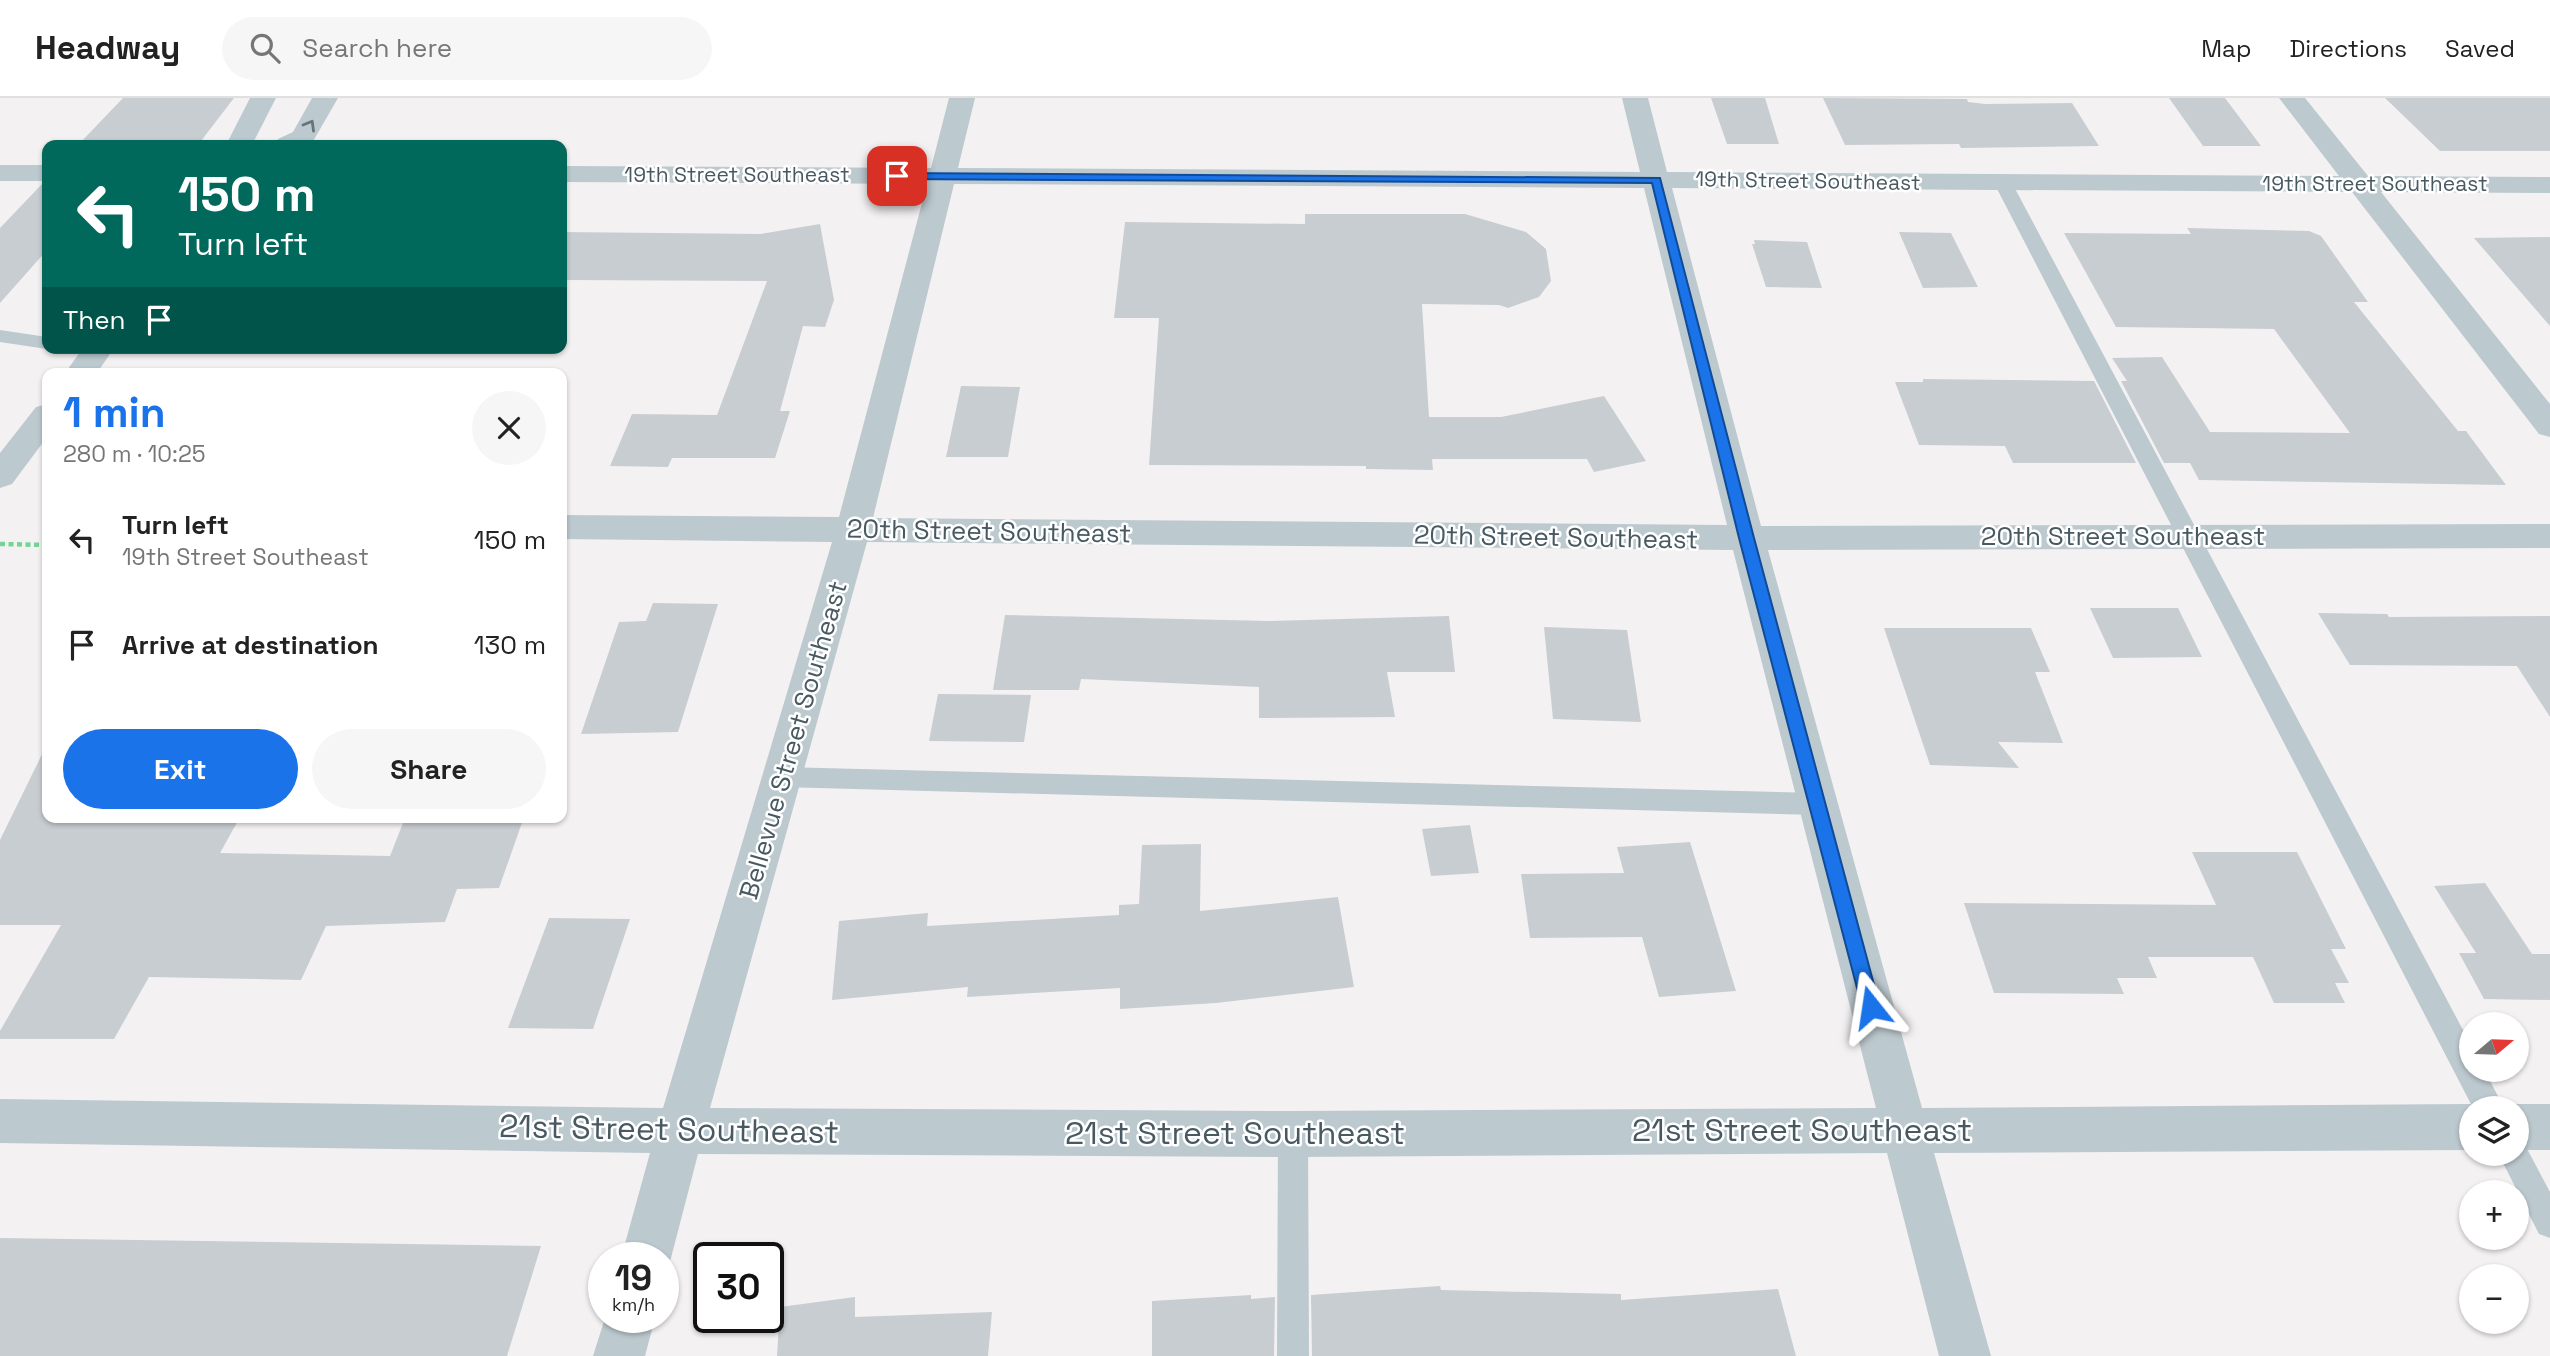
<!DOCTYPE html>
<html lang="en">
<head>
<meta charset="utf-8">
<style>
  :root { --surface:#fff; --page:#f6f6f6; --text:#222; --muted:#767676; --line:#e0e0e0; --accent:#1a73e8 }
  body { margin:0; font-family:"Space Grotesk",sans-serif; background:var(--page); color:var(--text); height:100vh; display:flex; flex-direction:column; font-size:26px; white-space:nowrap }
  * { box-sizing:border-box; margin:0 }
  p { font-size:23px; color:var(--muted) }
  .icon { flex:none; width:38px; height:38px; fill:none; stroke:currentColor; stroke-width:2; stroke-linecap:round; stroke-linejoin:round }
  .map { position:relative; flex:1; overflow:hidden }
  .drawer { position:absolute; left:42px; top:270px; width:525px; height:455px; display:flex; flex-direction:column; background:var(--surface); border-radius:14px; box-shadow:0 2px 5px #0004 }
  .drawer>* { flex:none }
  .banner { position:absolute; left:42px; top:42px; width:525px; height:214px; border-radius:14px; box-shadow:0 2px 5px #0004; background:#00695c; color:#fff; overflow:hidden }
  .needle { width:46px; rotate:71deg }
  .tools { position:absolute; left:2459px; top:914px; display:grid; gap:14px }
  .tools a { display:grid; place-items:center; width:70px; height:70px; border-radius:50%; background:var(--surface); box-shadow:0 2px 5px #0004; font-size:35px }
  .speed { position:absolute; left:588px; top:1144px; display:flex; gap:14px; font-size:35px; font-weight:700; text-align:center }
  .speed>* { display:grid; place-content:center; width:91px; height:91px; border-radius:50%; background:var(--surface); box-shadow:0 2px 5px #0004; line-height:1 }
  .speed small { font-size:18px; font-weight:400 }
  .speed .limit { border:4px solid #111; border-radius:10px; background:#fff; color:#111 }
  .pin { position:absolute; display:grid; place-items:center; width:60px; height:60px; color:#fff; margin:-30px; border-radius:14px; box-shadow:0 4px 10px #0006 }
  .me { position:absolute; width:77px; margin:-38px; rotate:345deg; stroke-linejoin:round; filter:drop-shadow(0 0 5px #0008) }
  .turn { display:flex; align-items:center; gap:24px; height:147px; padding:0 21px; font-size:32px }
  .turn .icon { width:91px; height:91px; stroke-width:2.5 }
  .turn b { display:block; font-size:49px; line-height:60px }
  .then { display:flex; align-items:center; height:66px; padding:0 21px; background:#0003; gap:14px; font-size:26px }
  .round { display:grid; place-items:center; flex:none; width:74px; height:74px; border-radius:37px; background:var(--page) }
  .overview { display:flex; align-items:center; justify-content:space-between; height:119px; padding:0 21px }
  h1 { font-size:42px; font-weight:800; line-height:52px; color:var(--accent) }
  .cta { display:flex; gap:14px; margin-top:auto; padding:14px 21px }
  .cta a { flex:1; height:80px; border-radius:42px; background:var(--accent); color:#fff; font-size:28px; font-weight:800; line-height:80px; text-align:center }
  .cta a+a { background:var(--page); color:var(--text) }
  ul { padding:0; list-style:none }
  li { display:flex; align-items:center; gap:21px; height:105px; padding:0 21px }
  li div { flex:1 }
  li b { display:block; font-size:26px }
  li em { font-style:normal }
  header { display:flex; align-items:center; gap:42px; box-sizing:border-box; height:98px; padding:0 35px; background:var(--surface); border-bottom:2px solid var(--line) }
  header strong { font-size:33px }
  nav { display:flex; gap:38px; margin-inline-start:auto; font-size:24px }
  .search { width:490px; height:63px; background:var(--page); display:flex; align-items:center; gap:18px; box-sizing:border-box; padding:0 24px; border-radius:38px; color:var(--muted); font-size:26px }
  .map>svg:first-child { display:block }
</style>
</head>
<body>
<header>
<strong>Headway</strong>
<div class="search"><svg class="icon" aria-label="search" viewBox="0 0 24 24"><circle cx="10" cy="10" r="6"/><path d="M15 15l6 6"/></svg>Search here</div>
<nav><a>Map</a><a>Directions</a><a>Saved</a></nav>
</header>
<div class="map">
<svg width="2550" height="1258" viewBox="0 0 2550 1258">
  <rect width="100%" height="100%" fill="#f4f1f2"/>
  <!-- building -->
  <path fill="#c8cdd2" d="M 123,0 L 234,0 L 201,43 L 80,45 Z
    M 1711,0 L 1765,0 L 1779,46 L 1727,46 Z
    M 1823,0 L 1967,1 L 1968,4 L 1985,6 L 2072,5 L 2099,48 L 1961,50 L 1959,46 L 1845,47 Z
    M 2169,0 L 2225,0 L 2261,48 L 2203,48 Z
    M 2385,0 L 2550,0 L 2550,53 L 2440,53 Z
    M 42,86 L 47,86 L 47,152 L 0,205 L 0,130 Z
    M 1305,116 L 1465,116 L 1526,134 L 1546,151 L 1551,183 L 1539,199 L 1508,210 L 1499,207 L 1422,206 L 1429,319 L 1501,319 L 1604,298 L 1646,363 L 1594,374 L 1587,361 L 1432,361 L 1433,372 L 1366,371 L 1366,368 L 1149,367 L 1159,220 L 1114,220 L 1125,124 L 1305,126 Z
    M 820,126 L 834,202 L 825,229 L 803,228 L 780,313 L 790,313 L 775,360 L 672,360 L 668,369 L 610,368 L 632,316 L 717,317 L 767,183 L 562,182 L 562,134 L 761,136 Z
    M 2187,130 L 2309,133 L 2321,138 L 2368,204 L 2354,204 L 2458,333 L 2466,333 L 2506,387 L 2199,382 L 2190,365 L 2164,365 L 2121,283 L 2127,283 L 2112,260 L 2162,259 L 2210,334 L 2350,335 L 2274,231 L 2116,229 L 2064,135 L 2191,136 Z
    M 1899,134 L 1951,135 L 1978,189 L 1923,190 Z
    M 2550,139 L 2550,228 L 2474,140 Z
    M 1754,142 L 1807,144 L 1822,190 L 1766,189 L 1752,146 L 1755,146 Z
    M 1923,281 L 2094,283 L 2136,365 L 2013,365 L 2005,348 L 1919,347 L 1895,284 L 1923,284 Z
    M 961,288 L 1020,289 L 1008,359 L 946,359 Z
    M 653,505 L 718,506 L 678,634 L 581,636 L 619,524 L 646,523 Z
    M 2090,510 L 2178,510 L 2202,559 L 2113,560 Z
    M 2318,515 L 2387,516 L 2389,519 L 2550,518 L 2550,619 L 2517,568 L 2350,567 Z
    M 1005,517 L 1269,523 L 1449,518 L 1455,574 L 1387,574 L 1395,619 L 1259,620 L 1259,589 L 1081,581 L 1079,592 L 993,592 Z
    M 1544,529 L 1627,532 L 1641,624 L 1553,621 Z
    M 1884,530 L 2031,530 L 2050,574 L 2035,574 L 2063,645 L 1998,644 L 2019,670 L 1930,667 Z
    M 938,596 L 1031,597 L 1024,644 L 929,643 Z
    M 47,646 L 47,719 L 240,719 L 220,755 L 390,758 L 405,720 L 524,719 L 499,790 L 457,791 L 445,824 L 326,828 L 301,882 L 149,879 L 114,941 L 0,941 L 0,933 L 61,827 L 0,827 L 0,742 Z
    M 1470,727 L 1479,775 L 1431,778 L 1422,731 Z
    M 1690,744 L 1736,893 L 1659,899 L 1642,839 L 1530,840 L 1521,776 L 1624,775 L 1617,749 Z
    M 1201,746 L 1200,813 L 1338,799 L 1354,889 L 1216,905 L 1120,911 L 1120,890 L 967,899 L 968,889 L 832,902 L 839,823 L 928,815 L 927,828 L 1119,817 L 1119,807 L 1139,806 L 1142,747 Z
    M 2192,754 L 2297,754 L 2346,851 L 2331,851 L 2349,885 L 2335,885 L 2345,905 L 2274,905 L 2253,859 L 2148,859 L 2157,880 L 2117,880 L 2124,896 L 1994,895 L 1964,805 L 2216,807 Z
    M 2485,785 L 2532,856 L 2550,856 L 2550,902 L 2484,901 L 2459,855 L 2476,855 L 2434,788 Z
    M 549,820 L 630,821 L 593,931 L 508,930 Z
    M 0,1140 L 541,1148 L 507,1258 L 0,1258 Z
    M 1440,1188 L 1441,1192 L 1621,1196 L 1621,1202 L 1778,1191 L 1796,1258 L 1312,1258 L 1311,1197 Z
    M 1251,1197 L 1251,1201 L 1275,1199 L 1274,1258 L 1152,1258 L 1152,1203 Z
    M 855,1199 L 855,1219 L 992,1214 L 988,1258 L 777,1258 L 780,1209 Z"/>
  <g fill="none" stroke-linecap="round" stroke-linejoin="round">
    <!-- path -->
    <path stroke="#74d495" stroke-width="4.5" stroke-dasharray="5 3.5" stroke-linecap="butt" d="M 0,446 L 47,447"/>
    <!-- service -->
    <path fill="#bcc9cf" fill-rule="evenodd" d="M 2003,80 L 2012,85 L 2471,947 L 2471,971 L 2484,971 L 2504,1010 L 2473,1010 L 1994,85 Z
      M 0,232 L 47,239 L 47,250 L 51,250 L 47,251 L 0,244 Z
      M 782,669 L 1817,695 L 1826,699 L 1830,706 L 1826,713 L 1817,717 L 782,689 L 773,686 L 769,679 L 773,672 Z
      M 1293,1022 L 1304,1026 L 1308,1036 L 1309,1258 L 1277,1258 L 1278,1036 L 1282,1026 Z
      M 2516,1042 L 2524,1045 L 2550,1094 L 2550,1140 L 2539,1136 L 2498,1055 L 2516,1055 Z"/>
    <!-- minor -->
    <path fill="#bcc9cf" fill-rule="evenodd" d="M 250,0 L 276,0 L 252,47 L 226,47 Z
      M 312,0 L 338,0 L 312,45 L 307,47 L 274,47 L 278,41 L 293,34 Z
      M 949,0 L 975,0 L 958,70 L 1640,74 L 1622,0 L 1648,0 L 1667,74 L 2339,78 L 2279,0 L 2305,0 L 2368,78 L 2550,79 L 2550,95 L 2381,94 L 2550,306 L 2550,339 L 2539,336 L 2352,94 L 1672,90 L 1761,428 L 2550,426 L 2550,450 L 1768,452 L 1922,1010 L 2471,1006 L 2479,1010 L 2471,1010 L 2471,1052 L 1934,1055 L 1991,1258 L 1939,1258 L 1887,1055 L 1293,1059 L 698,1056 L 671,1160 L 663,1178 L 663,1160 L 621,1160 L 650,1055 L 0,1045 L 0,1001 L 663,1010 L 832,444 L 562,441 L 562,417 L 839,419 L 927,86 L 562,84 L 562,68 L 931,70 ZM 954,86 L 1644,90 L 1727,427 L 873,420 ZM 867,444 L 1733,452 L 1876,1010 L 1293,1013 L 710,1010 Z
      M 0,67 L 47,67 L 47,83 L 0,83 Z
      M 83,250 L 114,250 L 97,275 L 65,275 Z
      M 47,306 L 47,339 L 12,386 L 0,390 L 0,355 L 36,309 Z
      M 2516,1006 L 2550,1006 L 2550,1052 L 2516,1052 L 2516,1010 L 2508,1010 Z
      M 605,1220 L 655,1220 L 645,1258 L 593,1258 Z"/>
  </g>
  <!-- one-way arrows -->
  <defs><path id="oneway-chevron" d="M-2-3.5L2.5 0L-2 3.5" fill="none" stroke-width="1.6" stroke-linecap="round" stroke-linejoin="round" transform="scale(1.75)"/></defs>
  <use stroke="#65757c" href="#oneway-chevron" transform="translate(310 27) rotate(-60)"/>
  <!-- route -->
  <path fill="#1a73e8" stroke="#114b97" stroke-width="2" d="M 893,75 L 1660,80 L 1754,440 L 1880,909 L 1877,915 L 1871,918 L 1864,915 L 1862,909 L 1739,440 L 1652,85 L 897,81 L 891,78 Z"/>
  <g text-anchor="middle" stroke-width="5" stroke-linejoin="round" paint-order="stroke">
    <!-- far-street labels -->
    <g font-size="21" fill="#485961" stroke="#fff">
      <text x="737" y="84">19th Street Southeast</text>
      <text transform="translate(1808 83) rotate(1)" y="7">19th Street Southeast</text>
      <text x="2375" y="93">19th Street Southeast</text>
    </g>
    <!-- street labels -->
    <g font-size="26" fill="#485961" stroke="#fff">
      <text transform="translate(989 433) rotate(1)" y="9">20th Street Southeast</text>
      <text x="2123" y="447">20th Street Southeast</text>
      <text transform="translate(1556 439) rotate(1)" y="9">20th Street Southeast</text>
      <text transform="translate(793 642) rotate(-74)" y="9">Bellevue Street Southeast</text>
    </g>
    <!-- near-street labels -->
    <g font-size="32" fill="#485961" stroke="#fff">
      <text transform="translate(669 1031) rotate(1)" y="11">21st Street Southeast</text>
      <text x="1802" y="1043">21st Street Southeast</text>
      <text x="1235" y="1046">21st Street Southeast</text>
    </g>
  </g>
</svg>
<div class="tools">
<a><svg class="needle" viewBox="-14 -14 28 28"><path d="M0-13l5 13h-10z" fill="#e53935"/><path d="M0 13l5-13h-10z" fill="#767676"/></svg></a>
<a><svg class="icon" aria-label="layers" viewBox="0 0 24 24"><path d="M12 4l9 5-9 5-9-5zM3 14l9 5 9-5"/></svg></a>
<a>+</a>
<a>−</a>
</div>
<div class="speed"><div>19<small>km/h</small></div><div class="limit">30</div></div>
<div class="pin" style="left:897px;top:78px;background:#d93025"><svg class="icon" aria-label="arrive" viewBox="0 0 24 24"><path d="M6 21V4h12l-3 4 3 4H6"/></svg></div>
<svg class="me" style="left:1871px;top:909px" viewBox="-20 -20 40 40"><path d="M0-17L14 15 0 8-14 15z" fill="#1a73e8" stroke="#fff" stroke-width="4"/></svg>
<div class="banner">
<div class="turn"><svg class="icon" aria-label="left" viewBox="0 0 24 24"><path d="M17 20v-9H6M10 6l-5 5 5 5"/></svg><div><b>150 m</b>Turn left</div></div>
<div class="then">Then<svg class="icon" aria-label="arrive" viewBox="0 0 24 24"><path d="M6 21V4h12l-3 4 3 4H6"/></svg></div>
</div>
<section class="drawer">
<div class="overview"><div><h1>1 min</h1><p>280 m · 10:25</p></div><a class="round"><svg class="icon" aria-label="close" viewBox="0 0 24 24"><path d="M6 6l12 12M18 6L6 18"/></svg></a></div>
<ul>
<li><svg class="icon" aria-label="left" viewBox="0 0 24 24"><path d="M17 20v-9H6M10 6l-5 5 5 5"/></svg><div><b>Turn left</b><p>19th Street Southeast</p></div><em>150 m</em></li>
<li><svg class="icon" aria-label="arrive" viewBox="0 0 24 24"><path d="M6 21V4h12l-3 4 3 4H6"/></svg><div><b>Arrive at destination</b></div><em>130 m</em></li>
</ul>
<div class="cta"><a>Exit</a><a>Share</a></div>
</section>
</div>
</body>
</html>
